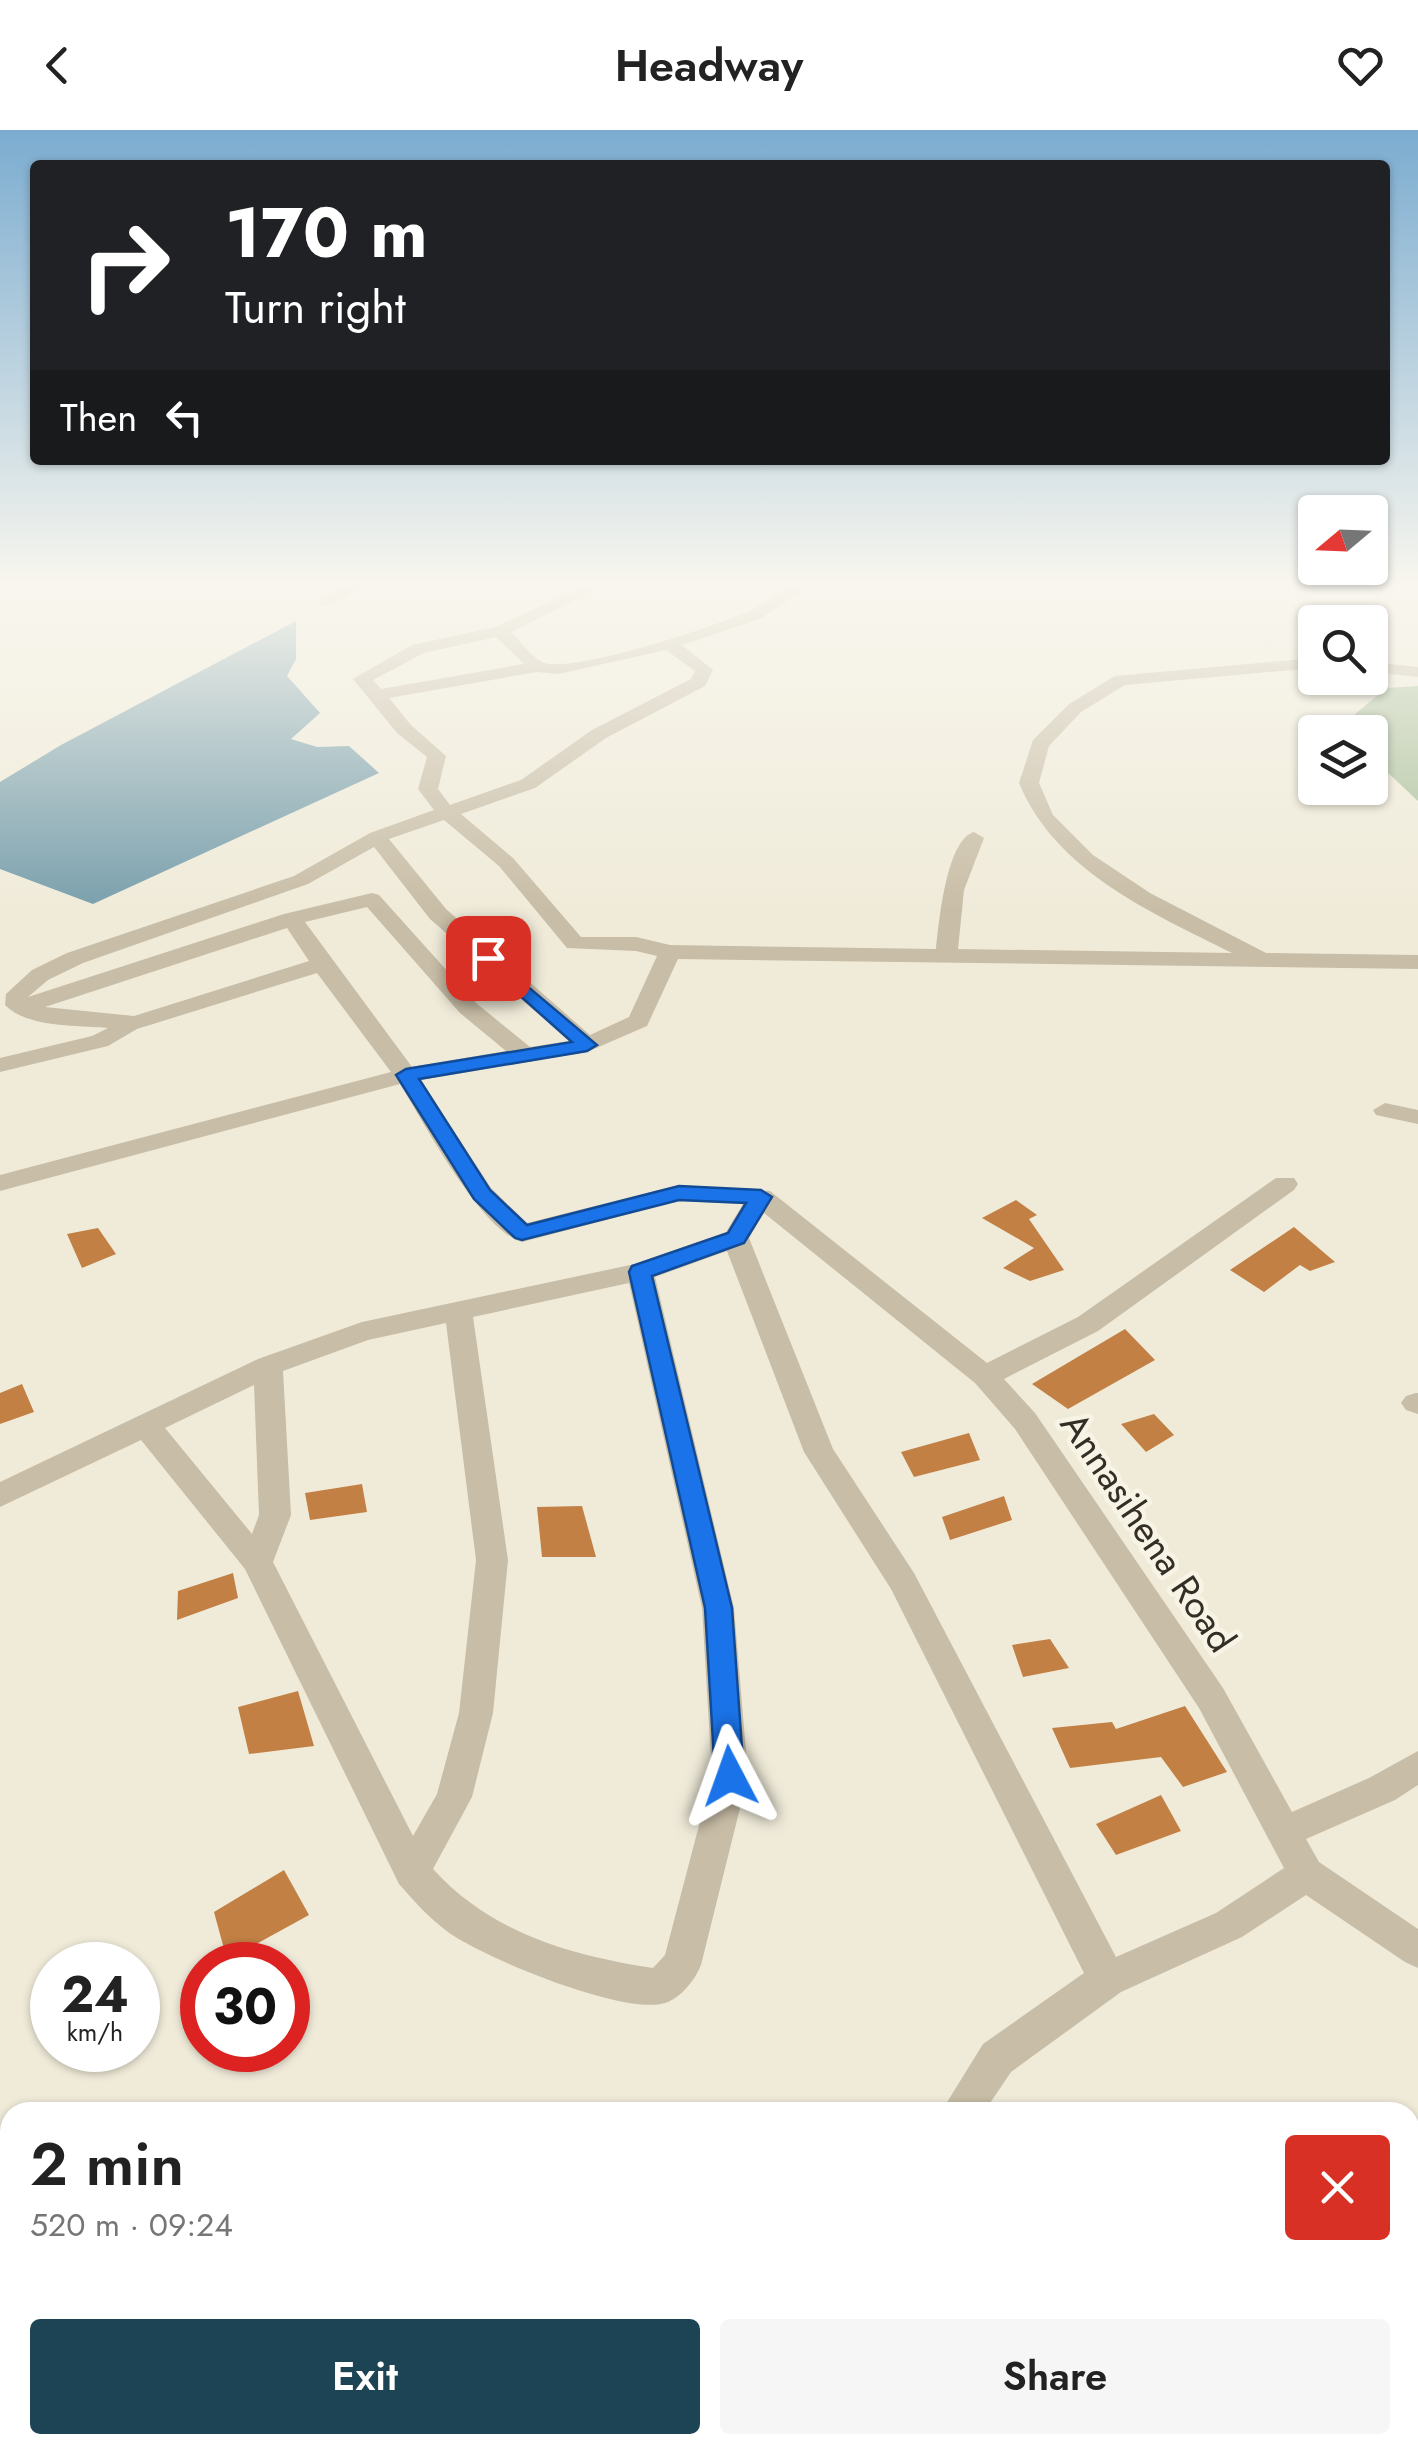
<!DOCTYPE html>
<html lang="en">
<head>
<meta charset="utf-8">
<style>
  :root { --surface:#fff; --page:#f6f6f6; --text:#222; --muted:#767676; --accent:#1d4454 }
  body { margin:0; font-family:Jost,sans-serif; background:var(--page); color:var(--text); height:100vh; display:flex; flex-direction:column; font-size:38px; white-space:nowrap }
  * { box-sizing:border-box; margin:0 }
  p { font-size:32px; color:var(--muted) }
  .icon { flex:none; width:55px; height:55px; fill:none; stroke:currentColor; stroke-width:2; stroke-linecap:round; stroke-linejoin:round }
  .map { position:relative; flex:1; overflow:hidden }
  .side { position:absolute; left:0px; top:1972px; width:1420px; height:352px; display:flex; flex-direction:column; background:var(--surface); border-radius:30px 30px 0 0; box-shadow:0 2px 8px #0004 }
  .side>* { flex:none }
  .banner { position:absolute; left:30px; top:30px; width:1360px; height:305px; border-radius:10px; box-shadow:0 2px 8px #0004; background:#202124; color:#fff; overflow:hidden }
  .needle { width:65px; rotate:251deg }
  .controls { position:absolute; left:1298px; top:365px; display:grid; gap:20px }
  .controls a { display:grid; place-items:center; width:90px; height:90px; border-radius:10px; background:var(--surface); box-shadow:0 2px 8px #0004; font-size:50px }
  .speed { position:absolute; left:30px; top:1812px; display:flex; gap:20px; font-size:50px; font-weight:700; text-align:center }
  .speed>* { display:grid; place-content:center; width:130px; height:130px; border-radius:50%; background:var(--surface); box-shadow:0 2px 8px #0004; line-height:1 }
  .speed small { font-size:25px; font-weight:400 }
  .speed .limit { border:15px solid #d22; background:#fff; color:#111 }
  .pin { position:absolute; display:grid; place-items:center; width:85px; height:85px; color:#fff; margin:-42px; border-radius:20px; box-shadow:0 5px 15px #0006 }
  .me { position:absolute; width:110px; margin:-55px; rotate:356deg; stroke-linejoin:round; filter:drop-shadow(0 0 8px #0008) }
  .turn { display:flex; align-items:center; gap:35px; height:210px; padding:0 30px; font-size:45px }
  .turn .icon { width:130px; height:130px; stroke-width:2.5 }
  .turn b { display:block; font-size:70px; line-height:85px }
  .then { display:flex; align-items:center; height:95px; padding:0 30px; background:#0003; gap:20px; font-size:38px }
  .round { display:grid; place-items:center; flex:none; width:105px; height:105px; border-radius:10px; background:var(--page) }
  .headline { display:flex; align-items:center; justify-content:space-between; height:170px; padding:0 30px }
  h1 { font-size:60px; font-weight:600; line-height:75px }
  .cta { display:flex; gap:20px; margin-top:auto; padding:20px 30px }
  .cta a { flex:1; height:115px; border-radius:10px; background:var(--accent); color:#fff; font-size:40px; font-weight:600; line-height:115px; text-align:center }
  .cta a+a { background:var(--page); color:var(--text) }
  header { display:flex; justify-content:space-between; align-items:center; height:130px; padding:0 30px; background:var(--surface); font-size:45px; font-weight:600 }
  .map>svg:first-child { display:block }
</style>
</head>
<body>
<header><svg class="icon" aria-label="back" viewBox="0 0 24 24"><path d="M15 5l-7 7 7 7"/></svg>Headway<svg class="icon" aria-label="heart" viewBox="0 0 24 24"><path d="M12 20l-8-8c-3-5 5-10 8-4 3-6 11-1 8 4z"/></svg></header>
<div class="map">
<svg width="1418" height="2324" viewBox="0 0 1418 2324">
  <rect width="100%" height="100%" fill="#f0ebd9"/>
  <!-- green -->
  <path fill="#aabf9a" d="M 1418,556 L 1418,671 L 1370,626 L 1370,602 L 1346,602 L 1340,597 L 1386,558 Z"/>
  <!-- water -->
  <path fill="#799fac" d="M 296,491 L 296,529 L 287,546 L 320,583 L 291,609 L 317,617 L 349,616 L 379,643 L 93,774 L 0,739 L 0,652 L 61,615 Z"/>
  <!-- building -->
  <path fill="#c28045" d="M 1016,1070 L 1037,1085 L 1029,1089 L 1064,1140 L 1030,1151 L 1003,1138 L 1034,1118 L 982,1088 Z
    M 1294,1097 L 1335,1132 L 1310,1141 L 1300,1135 L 1264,1162 L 1230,1140 Z
    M 98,1098 L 116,1124 L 82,1138 L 67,1104 Z
    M 1125,1199 L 1155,1230 L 1068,1279 L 1032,1254 Z
    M 22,1254 L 34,1282 L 0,1294 L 0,1263 Z
    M 1154,1284 L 1174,1305 L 1146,1322 L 1121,1294 Z
    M 969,1303 L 980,1330 L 914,1347 L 901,1322 Z
    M 362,1354 L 367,1382 L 310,1390 L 305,1363 Z
    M 1004,1366 L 1012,1390 L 950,1410 L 942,1387 Z
    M 582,1376 L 596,1427 L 542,1427 L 537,1377 Z
    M 233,1443 L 238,1468 L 177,1490 L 178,1461 Z
    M 1050,1509 L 1069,1538 L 1023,1547 L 1012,1515 Z
    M 298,1561 L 314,1616 L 249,1624 L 238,1577 Z
    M 1185,1576 L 1227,1642 L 1183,1657 L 1161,1627 L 1070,1638 L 1052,1598 L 1112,1592 L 1116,1599 Z
    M 1161,1665 L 1181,1701 L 1116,1725 L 1096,1694 Z
    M 284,1740 L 309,1785 L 227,1830 L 214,1782 Z"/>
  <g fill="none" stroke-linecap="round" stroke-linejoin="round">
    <!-- minor -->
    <path fill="#c8bda6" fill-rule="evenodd" d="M 345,456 L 364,456 L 332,475 L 320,475 L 320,469 Z
      M 583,456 L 603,456 L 511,502 C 520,511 533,529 545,533 C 578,542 713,497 747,482 C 770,472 783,454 809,456 L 760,489 L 682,515 L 713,540 L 705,556 L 606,608 L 535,658 L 461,684 L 513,728 L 581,807 L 636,807 L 670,815 L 936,819 C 939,793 946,710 974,702 L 984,708 L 964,760 L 958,819 L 1232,823 C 1151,782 1056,742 1019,653 L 1033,610 L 1069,574 L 1115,546 L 1315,528 L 1315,538 L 1125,555 L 1081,582 L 1049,616 L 1039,653 L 1053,685 L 1093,725 L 1150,763 L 1266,823 L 1418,825 L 1418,839 L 678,829 L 647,896 L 587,922 L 421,950 L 491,1058 L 527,1093 L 679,1055 L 770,1061 L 987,1233 L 1078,1187 L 1276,1048 L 1294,1048 L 1298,1054 L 1294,1060 L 1098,1201 L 1004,1249 L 1035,1283 L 1223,1558 L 1292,1682 L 1369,1648 L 1418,1621 L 1418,1655 L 1395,1670 L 1306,1709 L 1319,1732 L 1418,1799 L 1418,1838 L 1405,1832 L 1306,1765 L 1242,1807 L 1121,1862 L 1011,1942 L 984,1982 L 941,1982 L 983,1914 L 1084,1843 L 891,1459 L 804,1322 L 727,1121 L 655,1147 L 734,1478 L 748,1646 L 701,1835 C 695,1850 681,1868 665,1873 C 625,1886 484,1828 448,1802 C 429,1788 414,1771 399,1754 L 245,1439 L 141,1310 L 0,1377 L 0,1352 L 258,1229 L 362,1192 L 635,1134 L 726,1102 L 743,1074 L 679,1071 L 522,1112 C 481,1101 423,991 400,954 L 0,1061 L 0,1045 L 391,942 L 317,843 L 137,899 L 108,916 L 0,942 L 0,928 L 92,906 L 108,898 C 77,895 27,898 5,875 L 6,864 L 32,840 L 67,823 L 294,746 L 370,703 L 434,680 L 418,659 L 427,627 L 397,603 L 353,549 L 412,515 L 495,497 ZM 496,507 L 524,534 L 381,559 L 373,550 L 424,523 ZM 666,520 L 695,541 L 691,549 L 592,600 L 521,650 L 450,675 L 438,659 L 446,626 L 411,595 L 389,568 L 537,542 L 559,544 ZM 444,690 L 499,736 L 567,818 L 636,821 L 657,826 L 629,887 L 590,905 L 446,779 L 389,709 ZM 374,717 L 430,789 L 569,911 L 530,917 L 476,873 L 379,765 L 372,763 L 284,784 L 28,867 L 48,850 L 83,833 L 308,754 ZM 367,777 L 460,883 L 506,921 L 412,937 L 305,792 ZM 287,798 L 309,831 L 134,886 L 45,877 ZM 764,1083 L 975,1253 L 1015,1299 L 1199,1578 L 1284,1738 L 1216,1783 L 1116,1827 L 914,1443 L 833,1319 L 749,1108 ZM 629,1153 L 702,1478 L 712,1646 L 665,1825 L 653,1838 C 570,1825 491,1803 433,1739 L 472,1667 L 493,1583 L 508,1430 L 473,1187 ZM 446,1193 L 476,1430 L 459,1583 L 437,1664 L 413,1706 L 273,1432 L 291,1385 L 283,1241 L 368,1210 ZM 254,1255 L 259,1385 L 252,1404 L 165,1298 Z
      M 1370,532 L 1418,537 L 1418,547 L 1370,542 Z
      M 1385,973 L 1418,980 L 1418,994 L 1376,985 L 1373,980 Z
      M 1416,1263 L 1418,1263 L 1418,1284 L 1406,1280 L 1401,1273 L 1406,1266 Z
      M 794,2315 L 840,2315 L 837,2324 L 791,2324 Z"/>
  </g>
  <!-- sky -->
  <linearGradient id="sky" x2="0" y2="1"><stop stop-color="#7bacd0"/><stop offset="0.58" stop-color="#f8f6ee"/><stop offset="1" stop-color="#f8f6ee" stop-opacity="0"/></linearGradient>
  <rect width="1418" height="781" fill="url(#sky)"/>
  <!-- route -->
  <path fill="#1a73e8" stroke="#114b97" stroke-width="2.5" d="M 488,823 L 597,915 L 587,921 L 419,949 L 490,1060 L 527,1095 L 679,1056 L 761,1060 L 772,1067 L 744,1113 L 652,1146 L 732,1478 L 744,1646 L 740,1655 L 730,1659 L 719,1655 L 715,1646 L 705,1478 L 629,1142 L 632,1136 L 728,1103 L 746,1073 L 679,1070 L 522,1110 L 515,1108 L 474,1069 L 396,945 L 406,939 L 572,912 L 482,832 L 482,825 Z"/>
  <g text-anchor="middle" stroke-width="9" stroke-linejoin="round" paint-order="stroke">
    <!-- street labels -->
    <g font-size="38" fill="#342e26" stroke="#f8f4e5">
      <text transform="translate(1148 1402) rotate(56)" y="13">Annasihena Road</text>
    </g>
  </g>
</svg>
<div class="controls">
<a><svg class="needle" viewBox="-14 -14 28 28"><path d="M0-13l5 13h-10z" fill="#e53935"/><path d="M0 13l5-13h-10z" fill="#767676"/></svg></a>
<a><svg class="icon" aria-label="search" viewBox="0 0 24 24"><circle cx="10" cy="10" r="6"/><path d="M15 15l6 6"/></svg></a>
<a><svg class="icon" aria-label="layers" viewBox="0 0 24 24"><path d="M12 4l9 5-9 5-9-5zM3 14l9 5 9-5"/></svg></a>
</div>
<div class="speed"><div>24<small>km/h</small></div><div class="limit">30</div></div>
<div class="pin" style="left:488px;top:828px;background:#d93025"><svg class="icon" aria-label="arrive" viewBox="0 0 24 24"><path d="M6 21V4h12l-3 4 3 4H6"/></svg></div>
<svg class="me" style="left:730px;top:1646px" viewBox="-20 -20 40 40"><path d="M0-17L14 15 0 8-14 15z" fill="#1a73e8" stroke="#fff" stroke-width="4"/></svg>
<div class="banner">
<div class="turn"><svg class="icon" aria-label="right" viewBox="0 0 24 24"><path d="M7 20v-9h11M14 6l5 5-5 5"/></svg><div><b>170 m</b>Turn right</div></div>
<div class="then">Then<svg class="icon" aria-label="left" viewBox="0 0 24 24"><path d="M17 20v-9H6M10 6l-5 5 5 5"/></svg></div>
</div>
<section class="side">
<div class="headline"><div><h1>2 min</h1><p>520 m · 09:24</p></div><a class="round" style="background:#d93025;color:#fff"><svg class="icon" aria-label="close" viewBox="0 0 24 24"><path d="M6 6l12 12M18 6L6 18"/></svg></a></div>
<div class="cta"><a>Exit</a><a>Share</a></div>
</section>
</div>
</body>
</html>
